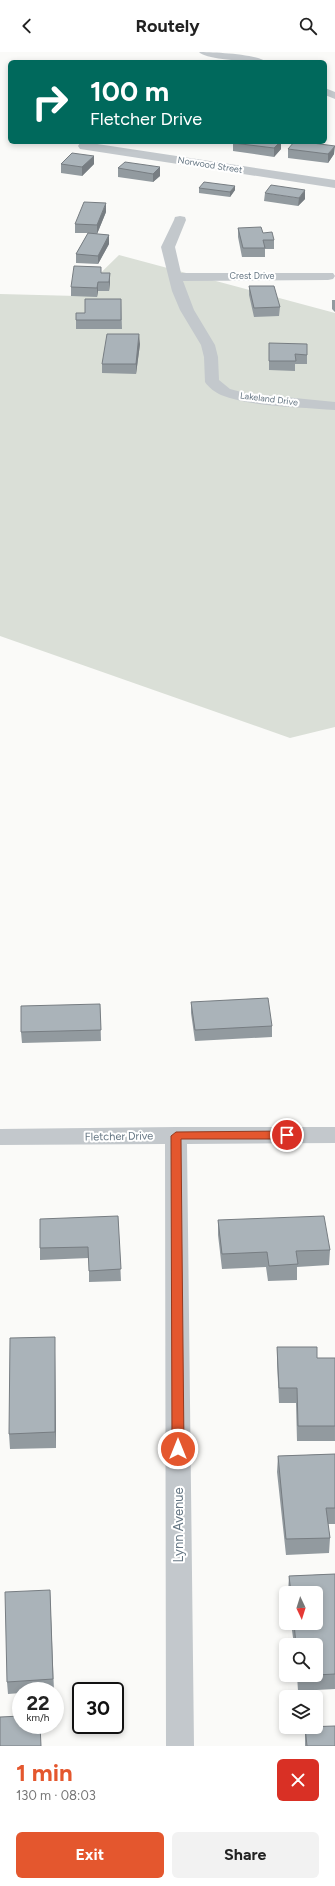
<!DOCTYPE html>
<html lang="en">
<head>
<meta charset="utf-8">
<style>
  :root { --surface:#fff; --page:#f2f2f2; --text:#222; --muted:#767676; --accent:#e4572e }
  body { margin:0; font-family:Figtree,sans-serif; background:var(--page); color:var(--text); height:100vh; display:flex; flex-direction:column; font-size:15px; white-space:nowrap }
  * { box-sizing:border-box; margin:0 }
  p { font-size:13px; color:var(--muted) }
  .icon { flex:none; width:22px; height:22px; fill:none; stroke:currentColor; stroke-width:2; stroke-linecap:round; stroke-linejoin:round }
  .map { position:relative; height:1694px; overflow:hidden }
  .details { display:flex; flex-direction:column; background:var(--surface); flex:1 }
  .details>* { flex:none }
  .hud { position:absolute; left:8px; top:8px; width:319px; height:84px; border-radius:6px; box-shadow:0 2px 6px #0003; background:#00695c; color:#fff; overflow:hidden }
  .needle { width:26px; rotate:176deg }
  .tools { position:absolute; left:279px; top:1534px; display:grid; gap:8px }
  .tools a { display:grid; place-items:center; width:44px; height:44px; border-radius:6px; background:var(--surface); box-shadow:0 2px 6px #0003; font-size:20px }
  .speed { position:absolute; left:12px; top:1630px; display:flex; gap:8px; font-size:20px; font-weight:700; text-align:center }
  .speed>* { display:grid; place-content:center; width:52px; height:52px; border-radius:50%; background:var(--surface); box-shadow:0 2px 6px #0003; line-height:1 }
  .speed small { font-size:10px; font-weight:400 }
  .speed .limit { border:2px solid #111; border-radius:6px; background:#fff; color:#111 }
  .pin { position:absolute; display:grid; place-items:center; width:34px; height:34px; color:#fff; margin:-17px; border:2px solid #fff; border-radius:50%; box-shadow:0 1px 4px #0007 }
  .me { position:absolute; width:44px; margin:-22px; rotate:0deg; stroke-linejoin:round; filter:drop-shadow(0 0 3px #0008) }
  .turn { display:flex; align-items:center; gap:14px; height:84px; padding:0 16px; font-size:18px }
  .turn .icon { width:52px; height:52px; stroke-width:2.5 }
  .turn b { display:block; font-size:28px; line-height:34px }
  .round { display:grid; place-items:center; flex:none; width:42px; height:42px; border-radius:6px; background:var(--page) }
  .headline { display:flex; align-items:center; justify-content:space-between; height:68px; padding:0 16px }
  h1 { font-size:24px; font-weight:700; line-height:30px; color:var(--accent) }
  .action { display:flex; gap:8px; margin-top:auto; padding:8px 16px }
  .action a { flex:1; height:46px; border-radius:6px; background:var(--accent); color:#fff; font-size:16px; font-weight:700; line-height:46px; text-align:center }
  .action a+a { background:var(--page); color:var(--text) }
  header { display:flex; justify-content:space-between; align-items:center; height:52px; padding:0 16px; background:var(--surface); font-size:18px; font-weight:700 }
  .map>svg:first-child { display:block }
</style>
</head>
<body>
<header><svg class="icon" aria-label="back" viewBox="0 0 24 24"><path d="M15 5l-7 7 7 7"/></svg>Routely<svg class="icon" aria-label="search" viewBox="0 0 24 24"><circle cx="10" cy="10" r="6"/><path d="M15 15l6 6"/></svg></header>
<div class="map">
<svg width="335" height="1694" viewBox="0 0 335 1694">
  <rect width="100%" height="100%" fill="#fafaf8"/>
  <!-- green -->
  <path fill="#dadfd7" d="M 119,203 L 335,261 L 335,675 L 290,686 L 0,584 L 0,242 L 77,244 Z"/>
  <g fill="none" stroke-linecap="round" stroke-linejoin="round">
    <!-- minor -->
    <path fill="#c3c8cc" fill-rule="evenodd" d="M 199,0 C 211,0 259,2 266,10 C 254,10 206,8 199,0 Z
      M 325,36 L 335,40 L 335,47 L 325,43 Z
      M 84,90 L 335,128 L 335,136 L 80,97 L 78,94 L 80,91 Z
      M 180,164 L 185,165 L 186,168 L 175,195 L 181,221 L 333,221 L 335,224 L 333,227 L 328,228 L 183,229 L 194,258 L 215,293 L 218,305 L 219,328 L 230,337 L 245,341 L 335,350 L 335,358 C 301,355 252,355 221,343 C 216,341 208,335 205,330 L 204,305 L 201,293 L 180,258 L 172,239 L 161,195 L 174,168 L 175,165 Z
      M 176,1075 L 335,1075 L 335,1091 L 187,1092 L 194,1694 L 166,1694 L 165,1092 L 0,1093 L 0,1077 Z"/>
  </g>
  <!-- wall -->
  <path fill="#929a9f" d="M 199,90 L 212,90 L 210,92 Z
    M 234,90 L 281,90 L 281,97 L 274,105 L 233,99 L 233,91 Z
    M 288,97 L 334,102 L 328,111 L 288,106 Z
    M 94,104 L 94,112 L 82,124 L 61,121 L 61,112 Z
    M 160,115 L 160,124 L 153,130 L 118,125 L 118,116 Z
    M 199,136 L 235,138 L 230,145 L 199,141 Z
    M 265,141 L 305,147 L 298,154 L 264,149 Z
    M 106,160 L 97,182 L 109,183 L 109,192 L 98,212 L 76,211 L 76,202 L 88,181 L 75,181 L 75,172 Z
    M 238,176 L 263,181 L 274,188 L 274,197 L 265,197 L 265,205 L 242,205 L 238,185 Z
    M 102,221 L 110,221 L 110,230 L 109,239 L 98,239 L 97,245 L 71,244 L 71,235 Z
    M 249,234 L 280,255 L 279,264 L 254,265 L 249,243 Z
    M 121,247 L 122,277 L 76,277 L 76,261 L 85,261 Z
    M 332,248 L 335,248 L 335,260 L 332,257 Z
    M 269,291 L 307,303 L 307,312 L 295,312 L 295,319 L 269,318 Z
    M 140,292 L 136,322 L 102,321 L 102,312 Z
    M 191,950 L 272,974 L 272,985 L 195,989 L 191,961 Z
    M 100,952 L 101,989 L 22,991 L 21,980 Z
    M 118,1164 L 121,1229 L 89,1230 L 89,1206 L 40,1208 L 40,1196 Z
    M 218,1168 L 330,1198 L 329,1213 L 297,1215 L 297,1228 L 268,1229 L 266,1215 L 222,1217 L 218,1183 Z
    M 55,1285 L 55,1300 L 56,1396 L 10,1397 L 9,1382 Z
    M 277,1295 L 317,1306 L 335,1306 L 335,1389 L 297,1389 L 296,1351 L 279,1351 L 277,1311 Z
    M 335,1402 L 335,1472 L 328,1472 L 330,1486 L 329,1501 L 286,1503 L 277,1420 L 278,1404 Z
    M 335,1522 L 335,1637 L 298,1639 L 297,1623 L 316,1623 L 316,1593 L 294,1593 L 291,1571 L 316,1571 L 316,1541 L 288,1541 L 289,1524 Z
    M 50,1538 L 54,1639 L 21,1639 L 21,1641 L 8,1642 L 7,1630 Z
    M 305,1675 L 335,1694 L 305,1694 Z"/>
  <!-- shaded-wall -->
  <path fill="#777d82" d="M 280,90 L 281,90 L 281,97 L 274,105 L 274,96 Z
    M 335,94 L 334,102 L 328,111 L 328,102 Z
    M 94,104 L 94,112 L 82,124 L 82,115 Z
    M 160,115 L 160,124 L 153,130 L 153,122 Z
    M 235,134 L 235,138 L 230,145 L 230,140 Z
    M 305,138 L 305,147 L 298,154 L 299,146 Z
    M 106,151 L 106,160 L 97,182 L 97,173 Z
    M 109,183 L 109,192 L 98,212 L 98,204 Z
    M 110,221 L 110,230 L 109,239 L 109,230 Z
    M 98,230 L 98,239 L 97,245 L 97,236 Z
    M 139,282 L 140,292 L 136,322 L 136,312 Z
    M 55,1285 L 55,1300 L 56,1396 L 55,1380 Z"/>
  <!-- building -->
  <path fill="#aab3b9" stroke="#777d82" d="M 234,90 L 280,90 L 274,96 L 233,91 Z
    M 294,90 L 305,90 L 335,94 L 328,102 L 288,97 Z
    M 72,101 L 94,104 L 82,115 L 61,112 Z
    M 125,110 L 160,115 L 153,122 L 118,116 Z
    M 204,130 L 235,134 L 230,140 L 199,136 Z
    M 271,133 L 305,138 L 299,146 L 265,141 Z
    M 84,150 L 106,151 L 97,173 L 75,172 Z
    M 261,175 L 263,181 L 272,180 L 274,188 L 263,188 L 265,196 L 243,196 L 238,176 Z
    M 88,181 L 109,183 L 98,204 L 76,202 Z
    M 74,214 L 101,215 L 101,221 L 110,221 L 109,230 L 98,230 L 97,236 L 71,235 Z
    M 249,234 L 274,234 L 280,255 L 254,256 Z
    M 85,247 L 121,247 L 121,268 L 76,268 L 76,261 L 85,261 Z
    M 107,282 L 139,282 L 136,312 L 102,312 Z
    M 269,291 L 307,292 L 307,303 L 295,302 L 296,309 L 269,309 Z
    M 268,946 L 272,974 L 195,978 L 191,950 Z
    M 100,952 L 101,978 L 21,980 L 21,954 Z
    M 118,1164 L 121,1217 L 89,1219 L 88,1195 L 40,1196 L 40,1167 Z
    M 324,1164 L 330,1198 L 296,1199 L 298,1212 L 269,1214 L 267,1200 L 222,1202 L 218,1168 Z
    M 55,1285 L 55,1380 L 9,1382 L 10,1286 Z
    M 277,1295 L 317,1295 L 317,1306 L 335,1306 L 335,1374 L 298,1374 L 297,1336 L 279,1336 Z
    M 335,1402 L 335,1456 L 326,1456 L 330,1486 L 286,1487 L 278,1404 Z
    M 335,1522 L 335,1622 L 316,1623 L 316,1593 L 296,1593 L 294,1571 L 316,1571 L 316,1541 L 291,1541 L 289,1524 Z
    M 50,1538 L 53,1627 L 7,1630 L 5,1540 Z
    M 21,1664 L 21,1673 L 40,1673 L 41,1694 L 0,1694 L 0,1665 Z
    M 335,1674 L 335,1694 L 307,1694 L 305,1675 Z"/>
  <!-- route -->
  <path fill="#e4572e" stroke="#94391e" d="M 287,1079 L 292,1083 L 287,1087 L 181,1087 L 184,1397 L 182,1400 L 178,1401 L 174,1400 L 172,1397 L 171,1084 L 176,1080 Z"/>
  <g text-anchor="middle" stroke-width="4" stroke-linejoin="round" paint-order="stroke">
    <!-- far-street labels -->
    <g font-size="9" fill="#657683" stroke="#fff">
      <text transform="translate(210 113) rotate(9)" y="3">Norwood Street</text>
      <text x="252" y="227">Crest Drive</text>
      <text transform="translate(269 347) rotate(7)" y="3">Lakeland Drive</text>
    </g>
    <!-- street labels -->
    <g font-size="11" fill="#657683" stroke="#fff">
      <text transform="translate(119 1084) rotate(-1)" y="4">Fletcher Drive</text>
    </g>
    <!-- near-street labels -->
    <g font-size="13" fill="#657683" stroke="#fff">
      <text transform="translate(178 1473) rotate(-90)" y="5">Lynn Avenue</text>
    </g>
  </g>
</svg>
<div class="tools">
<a><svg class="needle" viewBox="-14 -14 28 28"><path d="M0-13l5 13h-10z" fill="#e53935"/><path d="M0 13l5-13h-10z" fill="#767676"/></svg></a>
<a><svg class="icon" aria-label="search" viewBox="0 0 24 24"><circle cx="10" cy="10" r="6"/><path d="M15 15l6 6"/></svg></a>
<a><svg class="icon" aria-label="layers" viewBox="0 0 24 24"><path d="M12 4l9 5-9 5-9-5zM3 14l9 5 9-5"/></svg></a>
</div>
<div class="speed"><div>22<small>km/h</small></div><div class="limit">30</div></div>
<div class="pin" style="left:287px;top:1083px;background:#d93025"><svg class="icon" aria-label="arrive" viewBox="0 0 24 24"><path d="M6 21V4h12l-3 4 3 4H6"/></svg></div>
<svg class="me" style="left:178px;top:1397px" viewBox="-20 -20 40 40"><circle r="17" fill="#e4572e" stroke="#fff" stroke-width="3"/><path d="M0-11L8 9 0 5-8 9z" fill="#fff"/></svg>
<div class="hud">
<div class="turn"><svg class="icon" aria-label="right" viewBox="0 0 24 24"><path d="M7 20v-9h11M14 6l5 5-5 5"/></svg><div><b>100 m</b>Fletcher Drive</div></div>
</div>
</div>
<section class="details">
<div class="headline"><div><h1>1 min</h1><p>130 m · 08:03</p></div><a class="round" style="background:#d93025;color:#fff"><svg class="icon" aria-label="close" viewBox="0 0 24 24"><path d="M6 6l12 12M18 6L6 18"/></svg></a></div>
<div class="action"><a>Exit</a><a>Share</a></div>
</section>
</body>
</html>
